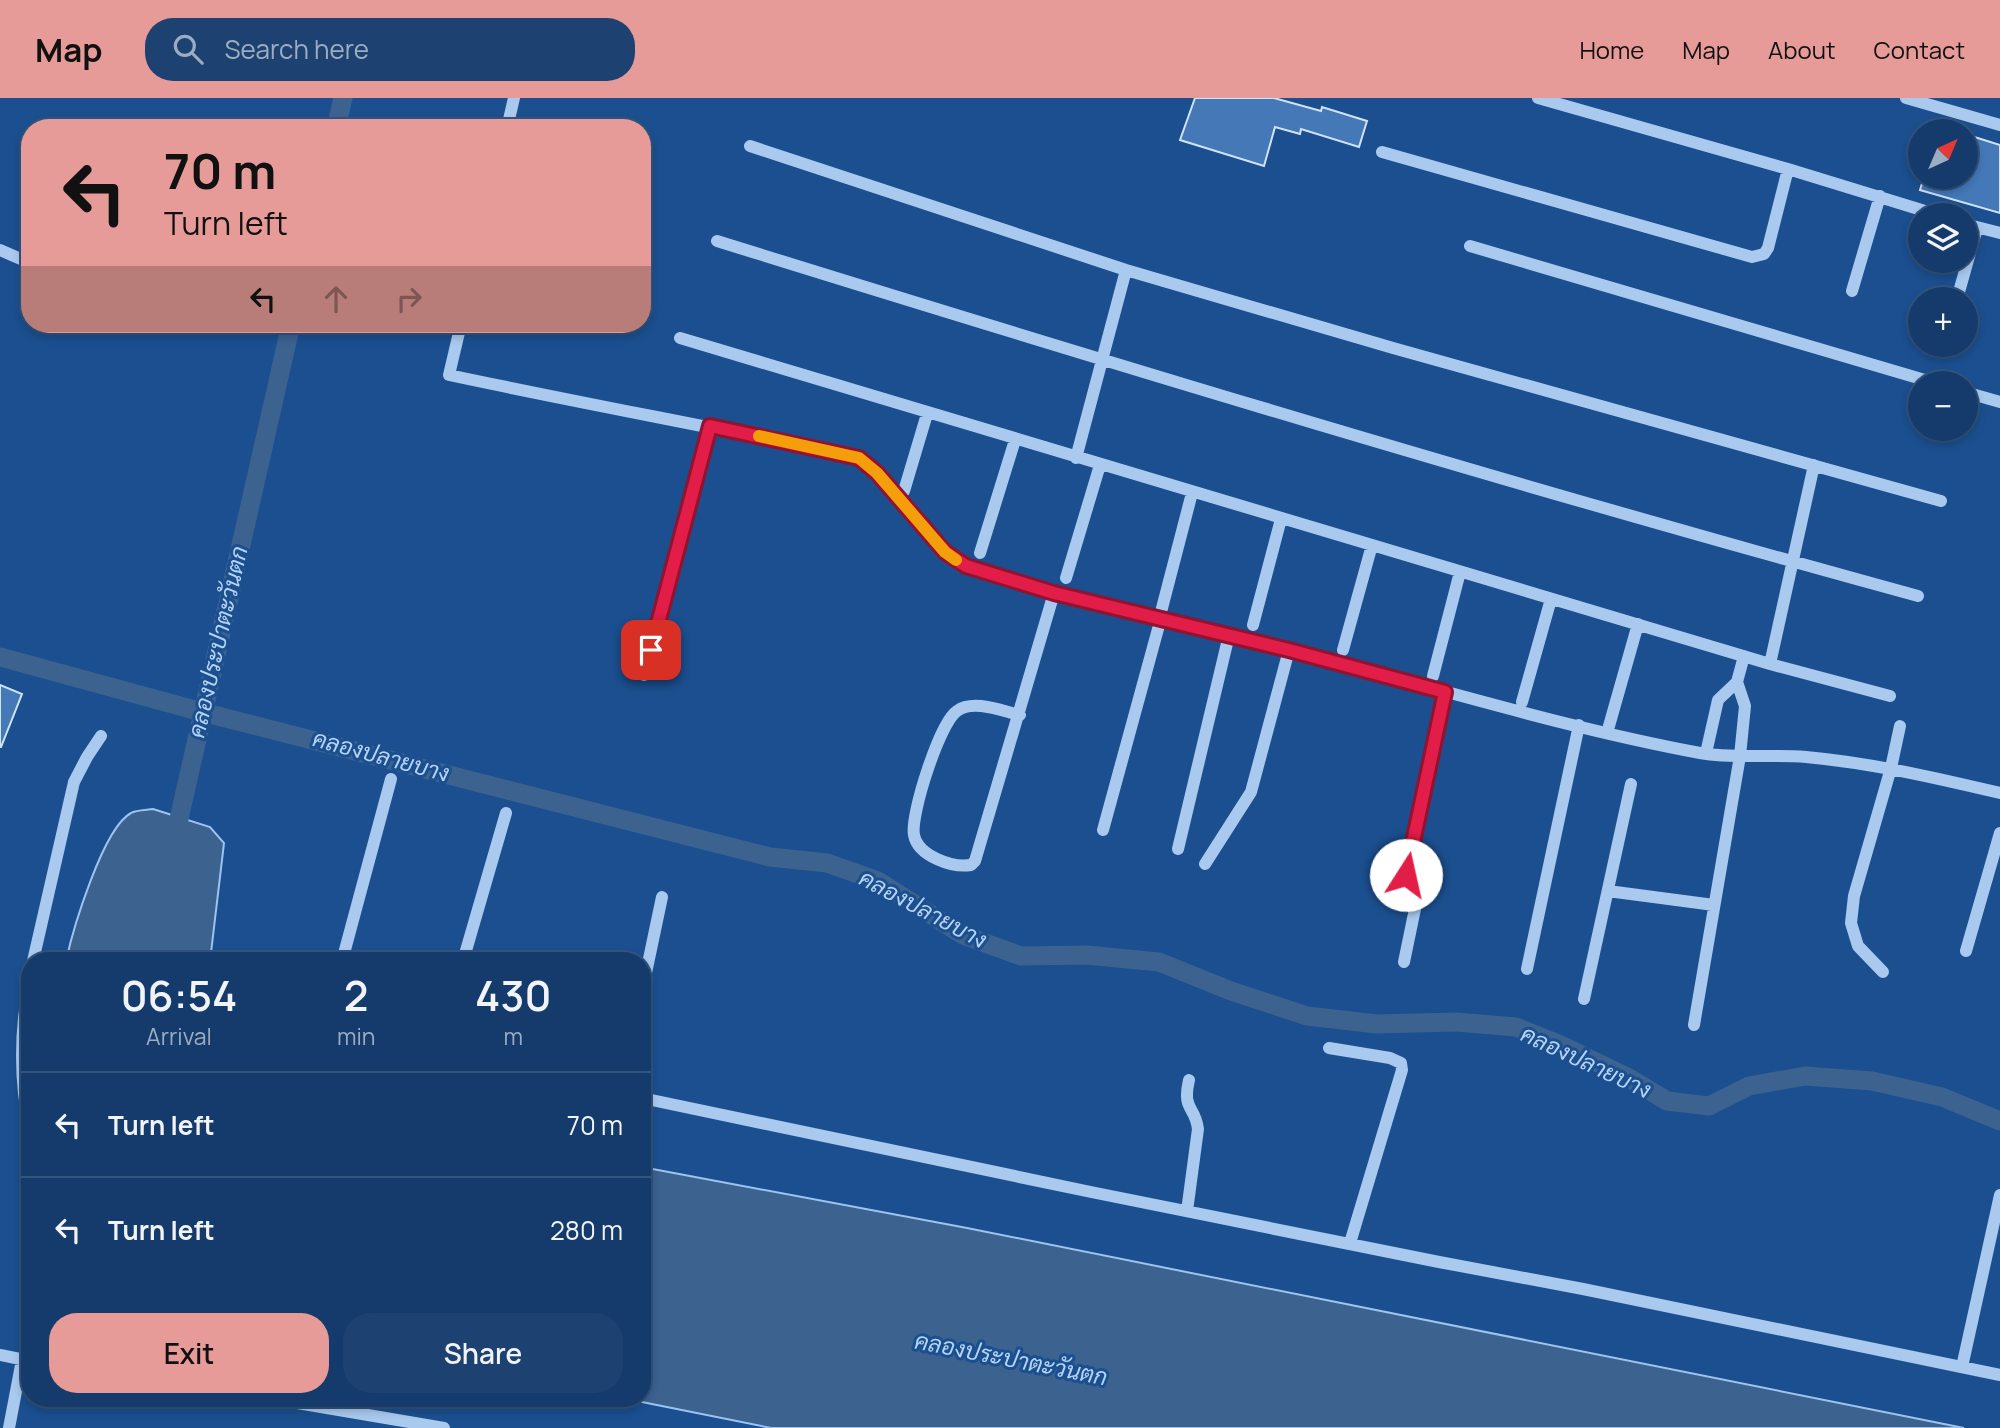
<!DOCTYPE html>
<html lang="en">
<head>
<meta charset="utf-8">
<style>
  :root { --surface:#143b6b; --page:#1d4271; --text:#f1f3f6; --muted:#9dadc1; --line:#33557e; --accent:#e69b98 }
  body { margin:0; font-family:Manrope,Sarabun,sans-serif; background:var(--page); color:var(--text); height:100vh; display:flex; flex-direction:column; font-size:26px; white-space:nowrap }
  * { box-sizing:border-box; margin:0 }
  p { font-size:23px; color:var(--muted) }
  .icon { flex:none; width:38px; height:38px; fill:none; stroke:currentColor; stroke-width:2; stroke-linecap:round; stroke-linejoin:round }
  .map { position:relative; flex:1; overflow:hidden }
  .sheet { position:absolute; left:21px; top:854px; width:630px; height:455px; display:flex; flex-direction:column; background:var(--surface); border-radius:28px; box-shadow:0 4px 10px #0003,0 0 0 2px var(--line) }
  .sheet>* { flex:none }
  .guide { position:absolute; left:21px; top:21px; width:630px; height:214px; border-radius:28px; box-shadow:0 4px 10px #0003,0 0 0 2px var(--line); background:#e69b98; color:#111; overflow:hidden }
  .needle { width:46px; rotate:44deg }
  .controls { position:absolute; left:1908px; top:21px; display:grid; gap:14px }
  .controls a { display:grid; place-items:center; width:70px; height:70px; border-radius:50%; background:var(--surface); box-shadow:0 4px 10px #0003,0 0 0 2px var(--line); font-size:35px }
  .pin { position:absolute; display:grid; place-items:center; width:60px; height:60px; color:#fff; margin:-30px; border-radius:14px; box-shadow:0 4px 10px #0006 }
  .me { position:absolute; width:77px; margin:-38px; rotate:10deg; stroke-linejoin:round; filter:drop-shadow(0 0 5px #0008) }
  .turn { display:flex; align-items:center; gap:24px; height:147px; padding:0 28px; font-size:32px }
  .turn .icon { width:91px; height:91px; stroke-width:2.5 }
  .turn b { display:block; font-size:49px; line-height:60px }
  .lanes { display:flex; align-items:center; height:66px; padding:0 28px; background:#0003; justify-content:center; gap:35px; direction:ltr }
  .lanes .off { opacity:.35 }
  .eta { display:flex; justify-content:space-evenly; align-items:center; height:119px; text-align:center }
  .eta b { font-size:42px; font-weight:600; line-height:49px }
  .action { display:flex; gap:14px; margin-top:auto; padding:14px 28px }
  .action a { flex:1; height:80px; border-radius:28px; background:var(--accent); color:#111; font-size:28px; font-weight:600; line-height:80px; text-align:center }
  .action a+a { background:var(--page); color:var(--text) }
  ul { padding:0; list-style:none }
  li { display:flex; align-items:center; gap:21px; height:105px; padding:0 28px; border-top:2px solid var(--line) }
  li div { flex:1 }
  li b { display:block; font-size:26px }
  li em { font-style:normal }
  header { display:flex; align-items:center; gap:42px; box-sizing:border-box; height:98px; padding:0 35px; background:var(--accent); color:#111 }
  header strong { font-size:33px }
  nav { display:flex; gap:38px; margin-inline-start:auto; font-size:24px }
  .search { width:490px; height:63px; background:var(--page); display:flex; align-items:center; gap:18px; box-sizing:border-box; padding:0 24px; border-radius:28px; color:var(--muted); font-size:26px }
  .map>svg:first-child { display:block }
</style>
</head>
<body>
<header>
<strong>Map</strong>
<div class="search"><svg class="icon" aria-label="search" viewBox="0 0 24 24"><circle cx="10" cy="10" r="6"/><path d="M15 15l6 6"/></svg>Search here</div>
<nav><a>Home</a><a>Map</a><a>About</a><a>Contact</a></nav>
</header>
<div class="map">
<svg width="2000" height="1330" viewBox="0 0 2000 1330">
  <rect width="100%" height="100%" fill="#1b4f8f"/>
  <!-- water -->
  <path fill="#3c6290" stroke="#9cc4f0" stroke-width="2" d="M 153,711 L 210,729 L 224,745 L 210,863 L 66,863 C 73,831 103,730 131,715 C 136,712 147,712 153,711 Z
    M 642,1069 L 967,1130 L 1964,1330 L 771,1330 L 622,1300 L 642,1300 Z"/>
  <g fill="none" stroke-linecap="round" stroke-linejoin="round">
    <!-- canal -->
    <path stroke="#3c6290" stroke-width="19" d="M 336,30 L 343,0
      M 0,559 L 202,614 L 770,759 L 827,765 L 878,783 L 963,837 L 1021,858 L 1087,857 L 1159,864 L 1231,893 L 1307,918 L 1377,926 L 1456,924 L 1516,929 L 1561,947 L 1629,980 L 1667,1003 L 1709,1008 L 1749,988 L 1805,978 L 1872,983 L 1942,999 L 2000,1023
      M 174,743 L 291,226"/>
  </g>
  <!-- building -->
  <path fill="#4478b7" stroke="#cfe3fa" stroke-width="2" d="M 1195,0 L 1274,0 L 1321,13 L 1322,9 L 1367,23 L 1359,49 L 1301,31 L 1300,36 L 1275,29 L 1264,68 L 1180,42 Z
    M 1965,36 L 2000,47 L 2000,115 L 1920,92 L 1924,79 L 1965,79 Z
    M 0,587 L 22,596 L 1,649 L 0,649 Z"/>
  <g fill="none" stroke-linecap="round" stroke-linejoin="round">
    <!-- minor -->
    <path stroke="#a9c9ee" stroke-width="12" d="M 1538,0 L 1788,71 L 1938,117
      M 1906,0 L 2000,27
      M 507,30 L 514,0
      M 750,48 L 1126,172 L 1393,250 L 1941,403
      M 1382,54 L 1752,159 L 1764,156 L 1768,150 L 1788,71
      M 1965,126 L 2000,135
      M 717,143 C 1116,267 1515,388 1918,498
      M 1470,148 L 1935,285
      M 0,152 L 30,165
      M 1852,193 L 1880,98
      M 1957,201 L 1977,130
      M 461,226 L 449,277 C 585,306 723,331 859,360 L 877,375 L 945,454 L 966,468 C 1072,500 1179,524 1286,551 C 1424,586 1560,629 1700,655 C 1735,661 1771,656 1806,659 C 1872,665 1936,680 2000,695
      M 680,240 L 1770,566 L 1890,598
      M 1965,294 L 2000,304
      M 1076,360 L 1126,172
      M 904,393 L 927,316
      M 980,455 L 1015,342
      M 1066,480 L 1100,367
      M 1161,514 L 1192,395
      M 1253,527 L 1281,421
      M 1343,552 L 1372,447
      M 1770,566 L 1814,367
      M 644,577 L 711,328
      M 1433,578 L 1460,474
      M 1522,604 L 1551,501
      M 1020,617 C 1002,613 973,601 957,613 C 940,624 910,717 914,737 C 918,758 952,770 971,767 L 975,763 L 1054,495
      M 1609,628 L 1638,526
      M 1706,655 L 1718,602 L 1737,584 L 1744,558
      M 1103,732 L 1161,520
      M 1178,751 L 1229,537
      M 1205,766 L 1251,694 L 1289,552
      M 1608,793 L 1714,807
      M 1966,853 L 2000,735
      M 33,863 L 74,684 L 87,659 L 101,638
      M 342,863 L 391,681
      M 463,863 L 506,715
      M 1404,864 L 1416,806 L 1408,789 L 1407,766 L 1445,594
      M 1527,871 L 1579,627
      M 1883,874 L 1858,848 L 1851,825 L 1854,798 L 1891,670 L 1900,628
      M 30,881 C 20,930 19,982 30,1032
      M 642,894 L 662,799
      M 1584,901 L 1631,686
      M 1694,927 L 1740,658 L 1745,608 L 1737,584
      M 1329,950 L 1390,960 L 1401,965 L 1402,972 L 1350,1145
      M 642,1000 L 1091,1094 L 1439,1164 L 1583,1191 L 2000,1277
      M 1187,1113 L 1198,1031 C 1195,1007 1182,1013 1189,982
      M 0,1257 L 30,1263
      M 1962,1269 L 2000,1097
      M 268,1300 L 444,1330
      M 9,1330 L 22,1262"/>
  </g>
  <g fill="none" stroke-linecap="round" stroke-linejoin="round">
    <!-- route casing -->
    <g stroke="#92132f" stroke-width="18">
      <path id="route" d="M 651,552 L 710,328 L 859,360 L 877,375 L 945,454 L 966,468 L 1054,495 L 1289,552 L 1445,594 L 1406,777"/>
    </g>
    <!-- route -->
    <use href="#route" stroke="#e11d48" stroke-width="12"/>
    <!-- slow -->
    <path stroke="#f59e0b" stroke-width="12" d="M 759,338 L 859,360 L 877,375 L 945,454 L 956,462"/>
  </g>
  <g text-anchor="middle" stroke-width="6" stroke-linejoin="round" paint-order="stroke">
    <!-- water labels -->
    <g font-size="23" font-style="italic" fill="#b5d3f5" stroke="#1b4f8f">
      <text transform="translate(218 544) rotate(-77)" y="8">คลองประปาตะวันตก</text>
      <text transform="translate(381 658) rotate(15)" y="8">คลองปลายบาง</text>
      <text transform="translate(923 811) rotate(28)" y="8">คลองปลายบาง</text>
      <text transform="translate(1586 964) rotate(25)" y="8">คลองปลายบาง</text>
      <text transform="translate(1011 1261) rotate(11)" y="8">คลองประปาตะวันตก</text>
    </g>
  </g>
</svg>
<div class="controls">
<a><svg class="needle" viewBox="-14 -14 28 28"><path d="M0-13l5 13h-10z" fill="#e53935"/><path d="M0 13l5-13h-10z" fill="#9dadc1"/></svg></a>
<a><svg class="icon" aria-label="layers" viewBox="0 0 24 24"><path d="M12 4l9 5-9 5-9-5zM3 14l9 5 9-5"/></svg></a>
<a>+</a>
<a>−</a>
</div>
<div class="pin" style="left:651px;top:552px;background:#d93025"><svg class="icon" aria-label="arrive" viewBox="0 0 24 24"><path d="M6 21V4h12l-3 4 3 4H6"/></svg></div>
<svg class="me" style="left:1406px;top:777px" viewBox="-20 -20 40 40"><circle r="19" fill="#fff"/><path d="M0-13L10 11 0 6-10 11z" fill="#e11d48"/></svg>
<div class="guide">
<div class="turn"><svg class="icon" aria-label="left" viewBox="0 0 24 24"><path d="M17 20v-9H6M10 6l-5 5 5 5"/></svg><div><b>70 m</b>Turn left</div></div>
<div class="lanes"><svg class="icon" aria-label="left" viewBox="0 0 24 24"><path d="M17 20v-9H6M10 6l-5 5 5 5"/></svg><svg class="icon off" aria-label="ahead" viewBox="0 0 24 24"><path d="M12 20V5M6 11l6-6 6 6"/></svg><svg class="icon off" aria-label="right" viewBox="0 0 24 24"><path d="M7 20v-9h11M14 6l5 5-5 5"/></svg></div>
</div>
<section class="sheet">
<div class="eta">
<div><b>06:54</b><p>Arrival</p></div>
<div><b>2</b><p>min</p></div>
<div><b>430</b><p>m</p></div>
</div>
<ul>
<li><svg class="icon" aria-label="left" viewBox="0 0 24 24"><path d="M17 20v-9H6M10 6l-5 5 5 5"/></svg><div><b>Turn left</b></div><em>70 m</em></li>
<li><svg class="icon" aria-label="left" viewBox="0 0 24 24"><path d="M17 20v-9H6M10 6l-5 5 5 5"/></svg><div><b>Turn left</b></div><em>280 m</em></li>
</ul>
<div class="action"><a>Exit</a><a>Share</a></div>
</section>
</div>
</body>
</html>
